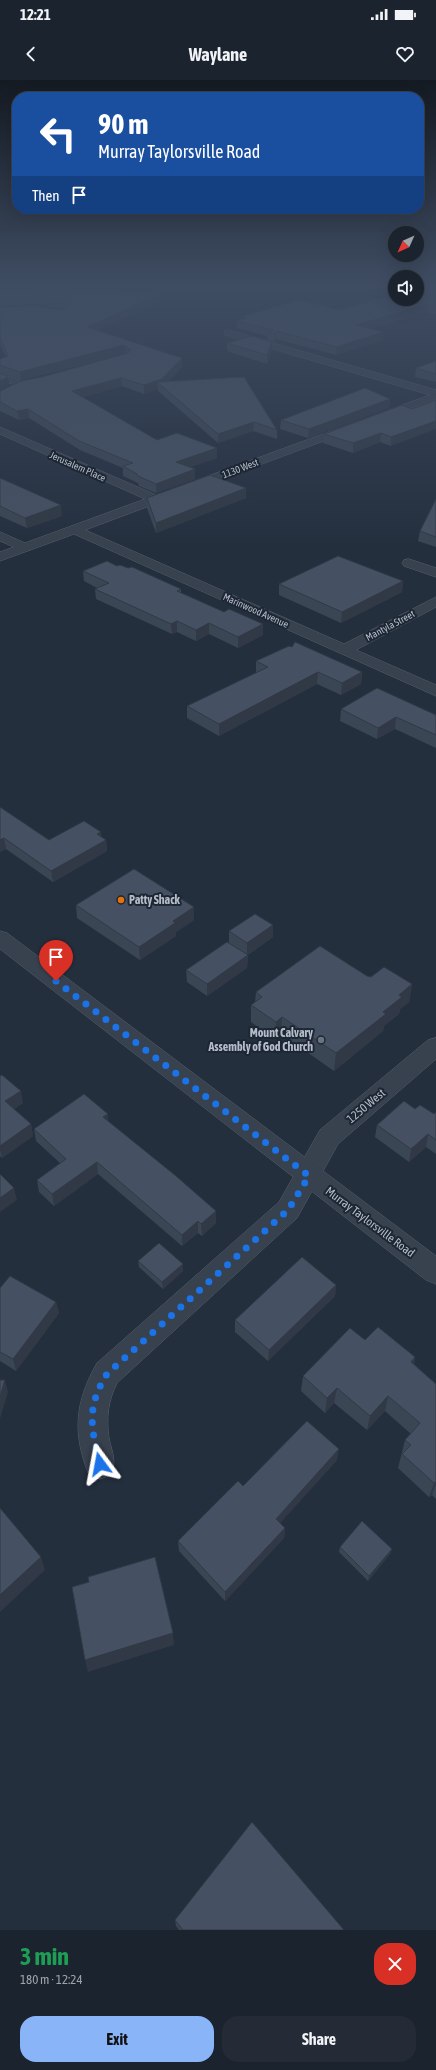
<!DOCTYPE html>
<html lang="en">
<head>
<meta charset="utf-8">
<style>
  :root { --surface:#1b232e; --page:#242b36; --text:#f1f3f6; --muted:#a0a4aa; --line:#39404a; --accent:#8ab4f8 }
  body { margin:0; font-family:"Asap Condensed",sans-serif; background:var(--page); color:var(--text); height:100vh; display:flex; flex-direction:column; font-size:15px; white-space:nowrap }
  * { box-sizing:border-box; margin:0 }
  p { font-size:13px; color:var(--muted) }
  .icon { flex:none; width:22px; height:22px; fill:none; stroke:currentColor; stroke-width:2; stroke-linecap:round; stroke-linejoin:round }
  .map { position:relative; height:1850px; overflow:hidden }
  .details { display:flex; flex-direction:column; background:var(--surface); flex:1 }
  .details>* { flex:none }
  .top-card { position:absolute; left:12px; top:12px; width:412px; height:122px; border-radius:16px; box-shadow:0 4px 16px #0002,0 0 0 1px var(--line); background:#1a4fa0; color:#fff; overflow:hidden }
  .needle { width:26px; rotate:225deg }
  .tools { position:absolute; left:388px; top:146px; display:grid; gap:8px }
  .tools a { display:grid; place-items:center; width:36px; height:36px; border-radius:50%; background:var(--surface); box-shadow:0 4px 16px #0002,0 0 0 1px var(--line); font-size:20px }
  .pin { position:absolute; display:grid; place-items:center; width:34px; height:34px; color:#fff; margin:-41px -17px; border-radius:50% 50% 50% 0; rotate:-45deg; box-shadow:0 0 4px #0007 }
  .pin .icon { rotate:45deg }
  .me { position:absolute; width:44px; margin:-22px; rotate:347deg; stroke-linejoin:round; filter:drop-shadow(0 0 3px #0008) }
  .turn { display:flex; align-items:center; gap:14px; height:84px; padding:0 20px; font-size:18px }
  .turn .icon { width:52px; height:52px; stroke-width:2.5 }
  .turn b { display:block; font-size:28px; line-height:34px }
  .then { display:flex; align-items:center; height:38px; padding:0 20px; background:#0003; gap:8px; font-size:15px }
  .round { display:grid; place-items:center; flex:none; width:42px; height:42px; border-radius:16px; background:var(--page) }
  .overview { display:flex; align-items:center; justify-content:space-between; height:68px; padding:0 20px }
  h1 { font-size:24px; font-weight:700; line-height:30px; color:#1e9e55 }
  .action { display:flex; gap:8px; margin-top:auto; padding:8px 20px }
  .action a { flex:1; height:46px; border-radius:16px; background:var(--accent); color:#111; font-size:16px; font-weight:700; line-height:46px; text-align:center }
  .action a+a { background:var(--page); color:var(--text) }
  .status { display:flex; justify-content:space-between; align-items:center; height:28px; padding:0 20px; background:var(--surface); direction:ltr }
  .status svg { height:11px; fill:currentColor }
  header { display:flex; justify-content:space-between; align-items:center; height:52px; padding:0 20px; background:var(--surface); font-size:18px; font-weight:700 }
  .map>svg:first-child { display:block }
</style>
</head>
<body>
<div class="status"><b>12:21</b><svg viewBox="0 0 49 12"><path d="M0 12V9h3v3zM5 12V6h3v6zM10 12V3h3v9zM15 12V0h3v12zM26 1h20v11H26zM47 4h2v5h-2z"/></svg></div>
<header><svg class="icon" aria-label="back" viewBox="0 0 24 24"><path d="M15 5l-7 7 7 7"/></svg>Waylane<svg class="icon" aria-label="heart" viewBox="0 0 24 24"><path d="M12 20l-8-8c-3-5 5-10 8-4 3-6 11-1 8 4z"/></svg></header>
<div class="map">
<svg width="436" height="1850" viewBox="0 0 436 1850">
  <rect width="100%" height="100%" fill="#242f3e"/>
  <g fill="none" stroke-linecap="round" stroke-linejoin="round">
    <!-- minor casing -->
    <g stroke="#565f6c" stroke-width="1">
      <path id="minor" d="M 228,250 L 436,310 L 436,319 L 85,450 L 344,564 L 436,517 L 436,527 L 356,570 L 436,605 L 436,616 L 74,454 L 0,481 L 0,472 L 14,467 L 0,461 L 0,452 L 25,463 L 145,419 L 0,354 L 0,347 L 156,415 L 430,315 L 225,255 L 225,251 Z
        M 0,294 L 19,300 L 23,306 L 22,308 L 14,308 L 12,304 L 0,300 Z
        M 409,479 L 436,488 L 436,497 L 404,486 L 402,483 L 404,480 Z
        M 436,958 L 436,979 L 338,1064 L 297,1138 L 117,1303 C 108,1321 106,1338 109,1358 C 112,1373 117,1380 111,1395 L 100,1399 L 89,1395 C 72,1353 75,1322 97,1283 L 279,1122 L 320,1050 L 428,960 Z"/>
    </g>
    <!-- tertiary casing -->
    <g stroke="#565f6c" stroke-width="1">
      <path id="tertiary" d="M 0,851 L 7,853 L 436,1176 L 436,1204 L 426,1200 L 0,869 Z"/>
    </g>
    <!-- minor -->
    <use href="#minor" fill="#38414e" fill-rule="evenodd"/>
    <!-- tertiary -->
    <use href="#tertiary" fill="#38414e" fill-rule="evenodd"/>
  </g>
  <!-- wall -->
  <path fill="#3b4654" d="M 436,207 L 436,234 L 427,232 L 370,249 L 383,252 L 383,260 L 336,275 L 276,259 L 275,262 L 267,260 L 267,256 L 237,248 L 237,241 L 244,238 L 244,237 L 339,230 Z
    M 0,211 L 160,214 L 160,221 L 97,250 L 182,278 L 182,287 L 169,301 L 277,350 L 277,359 L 253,351 L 218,363 L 158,311 L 158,309 L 144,314 L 122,306 L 83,317 L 157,360 L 217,378 L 189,387 L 195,389 L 195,399 L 156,413 L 139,406 L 138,403 L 123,396 L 123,388 L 80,370 L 29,338 L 19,340 L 0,331 L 0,311 L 42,297 L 125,274 L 21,300 L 0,293 L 0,279 L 6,277 L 0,264 L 0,227 L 62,230 L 63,229 L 35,224 L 0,226 Z
    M 227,263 L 272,270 L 267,284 L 227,271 Z
    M 436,281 L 436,302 L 415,297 L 416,288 Z
    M 390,319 L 389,328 L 308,358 L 280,349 L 281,340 Z
    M 412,329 L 391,366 L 380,362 L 353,373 L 323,363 L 324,354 Z
    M 0,398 L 62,436 L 27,448 L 0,436 Z
    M 246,408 L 246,418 L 156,453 L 147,428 L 147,418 Z
    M 436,419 L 436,467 L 418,461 L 420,451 Z
    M 117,486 L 128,488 L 181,509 L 181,513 L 224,532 L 263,544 L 263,555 L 238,568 L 209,554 L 196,561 L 177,552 L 172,554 L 96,519 L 95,509 L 97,508 L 84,501 L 83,491 Z
    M 403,501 L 402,512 L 341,543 L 279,515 L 279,504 Z
    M 292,567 L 362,592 L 361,604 L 341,615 L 317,604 L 219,656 L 187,638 L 187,626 L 256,593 L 256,581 Z
    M 341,629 L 436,635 L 436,668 L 395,649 L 377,659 L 340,641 Z
    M 0,727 L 49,760 L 102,757 L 106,760 L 107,771 L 53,802 L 6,769 L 0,772 Z
    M 76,825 L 194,827 L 194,840 L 176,852 L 176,856 L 140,880 L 77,838 Z
    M 273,845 L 273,857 L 248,875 L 247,888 L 207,916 L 187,902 L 186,890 L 229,863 L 229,851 Z
    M 367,896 L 412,904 L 409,922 L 400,929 L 399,934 L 384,946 L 383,951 L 334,991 L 281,954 L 275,959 L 251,942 L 251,925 L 255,922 L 256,912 Z
    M 0,996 L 23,1023 L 14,1029 L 31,1044 L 33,1056 L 2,1078 L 0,1076 Z
    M 415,1029 L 434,1034 L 436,1032 L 436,1074 L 426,1067 L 409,1082 L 375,1057 L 377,1045 Z
    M 109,1042 L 216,1131 L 216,1143 L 202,1156 L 198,1153 L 182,1166 L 98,1094 L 54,1126 L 39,1112 L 37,1100 L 60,1083 L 36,1061 L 34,1049 Z
    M 138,1181 L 183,1184 L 183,1191 L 163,1209 L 139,1187 Z
    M 336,1205 L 335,1216 L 268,1281 L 235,1252 L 235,1240 Z
    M 0,1208 L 56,1222 L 59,1233 L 16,1291 L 0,1281 Z
    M 365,1260 L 415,1277 L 414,1284 L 436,1304 L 436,1419 L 432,1415 L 429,1417 L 398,1388 L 405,1360 L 411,1354 L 385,1331 L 367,1350 L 334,1323 L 325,1333 L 301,1311 L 303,1296 Z
    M 337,1380 L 280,1443 L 285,1448 L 284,1458 L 225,1521 L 179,1471 L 178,1461 L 243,1406 Z
    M 340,1467 L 392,1469 L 390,1474 L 368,1501 L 339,1472 Z
    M 175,1840 L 344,1850 L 179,1850 L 176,1846 Z"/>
  <!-- shaded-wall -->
  <path fill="#303945" d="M 160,214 L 160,221 L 87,255 L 87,247 Z
    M 428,224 L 427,232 L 356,253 L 356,245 Z
    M 276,251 L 276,259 L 275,262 L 275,254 Z
    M 383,252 L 383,260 L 336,275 L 337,267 Z
    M 272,262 L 272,270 L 267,284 L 267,275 Z
    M 124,265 L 125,274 L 21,300 L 20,292 Z
    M 182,278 L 182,287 L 163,307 L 157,302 L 158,309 L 144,314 L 144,305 Z
    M 8,297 L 9,305 L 0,310 L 0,301 Z
    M 121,298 L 122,306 L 73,320 L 72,311 Z
    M 390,319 L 389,328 L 308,358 L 309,349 Z
    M 28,329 L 29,338 L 19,340 L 17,331 Z
    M 436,341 L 436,349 L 391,366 L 391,357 Z
    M 254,342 L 253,351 L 218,363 L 218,354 Z
    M 381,353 L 380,362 L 353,373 L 353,363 Z
    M 217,368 L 217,378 L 176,392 L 176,382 Z
    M 195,389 L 195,399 L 156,413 L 156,404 Z
    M 246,408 L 246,418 L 156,453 L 156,443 Z
    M 61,425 L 62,436 L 27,448 L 25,438 Z
    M 403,501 L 402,512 L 341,543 L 342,532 Z
    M 177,541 L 177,552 L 172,554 L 171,544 Z
    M 209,543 L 209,554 L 196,561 L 196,550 Z
    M 263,544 L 263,555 L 238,568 L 238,557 Z
    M 318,592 L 317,604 L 219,656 L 219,644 Z
    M 362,592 L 361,604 L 341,615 L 342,603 Z
    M 396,637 L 395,649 L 377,659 L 378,648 Z
    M 101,752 L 102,762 L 106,760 L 107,771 L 53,802 L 51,791 L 97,754 Z
    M 4,758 L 6,769 L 0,772 L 0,760 Z
    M 194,827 L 194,840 L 176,852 L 176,856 L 140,880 L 139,867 L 173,841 Z
    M 273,845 L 273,857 L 248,875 L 247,888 L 207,916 L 207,904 L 247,875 L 247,863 Z
    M 412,904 L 409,922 L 400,929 L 399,934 L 384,946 L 383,951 L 334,991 L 336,973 L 383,932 L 399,915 Z
    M 282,937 L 281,954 L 275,959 L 276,942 Z
    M 21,1011 L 23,1023 L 8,1033 L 5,1021 Z
    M 108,1034 L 109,1046 L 103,1037 Z
    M 31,1044 L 33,1056 L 2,1078 L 0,1070 L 0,1066 Z
    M 428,1054 L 426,1067 L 409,1082 L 411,1069 Z
    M 97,1082 L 98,1094 L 54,1126 L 52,1114 Z
    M 14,1108 L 17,1120 L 0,1132 L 0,1118 Z
    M 216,1131 L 216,1143 L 202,1156 L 201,1144 Z
    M 198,1141 L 198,1153 L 182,1166 L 182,1155 Z
    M 183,1184 L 183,1191 L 163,1209 L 162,1202 Z
    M 336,1205 L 335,1216 L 268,1281 L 269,1270 Z
    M 56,1222 L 59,1233 L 16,1291 L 13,1279 Z
    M 415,1277 L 411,1293 L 411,1282 Z
    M 5,1300 L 8,1312 L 0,1339 L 0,1317 Z
    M 337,1308 L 334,1323 L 325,1333 L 327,1318 Z
    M 388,1316 L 385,1331 L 367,1350 L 370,1336 Z
    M 339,1369 L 337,1380 L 275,1449 L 276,1439 Z
    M 436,1402 L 436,1404 L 432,1415 L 429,1417 L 434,1403 Z
    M 285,1448 L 284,1458 L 225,1521 L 225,1512 Z
    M 392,1469 L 390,1474 L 368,1501 L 369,1496 Z
    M 41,1477 L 45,1490 L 0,1532 L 0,1515 Z
    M 173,1553 L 174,1565 L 88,1592 L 85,1580 Z"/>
  <!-- building -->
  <path fill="#455162" stroke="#303945" d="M 420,207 L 436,207 L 436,226 L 428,224 L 356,245 L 383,252 L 337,267 L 276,251 L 275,254 L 268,252 L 274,250 L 237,241 L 247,238 L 244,237 L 247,235 L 300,220 L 339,230 L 395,214 L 395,219 L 417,219 L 417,208 Z
    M 37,208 L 160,214 L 87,247 L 182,278 L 162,299 L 144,305 L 121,298 L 72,311 L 157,360 L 177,353 L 217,368 L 176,382 L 195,389 L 156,404 L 138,396 L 137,394 L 123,386 L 133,383 L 79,361 L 28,329 L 17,331 L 0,322 L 0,311 L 21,301 L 42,297 L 128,273 L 131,270 L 124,265 L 20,292 L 0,285 L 0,279 L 8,276 L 0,258 L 0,227 L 34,226 L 62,230 L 68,225 L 63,221 L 34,217 L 0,218 L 0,211 L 36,210 Z
    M 252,256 L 272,262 L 267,275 L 227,263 Z
    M 436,281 L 436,294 L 416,288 Z
    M 0,293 L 8,297 L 0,301 Z
    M 244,297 L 277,350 L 254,342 L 218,354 L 157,302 Z
    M 365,308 L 390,319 L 309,349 L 281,340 Z
    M 436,320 L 436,341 L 391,357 L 381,353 L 353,363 L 324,354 L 402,325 L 412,329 Z
    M 210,395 L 246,408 L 156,443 L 147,418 Z
    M 0,398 L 61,425 L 25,438 L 0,426 Z
    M 436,419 L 436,457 L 420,451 Z
    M 338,476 L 403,501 L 342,532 L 279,504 Z
    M 107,481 L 117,486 L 120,485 L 128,488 L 132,487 L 181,509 L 177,511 L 224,532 L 229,529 L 263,544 L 238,557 L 209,543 L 196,550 L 177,541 L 171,544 L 95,509 L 109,503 L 83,491 Z
    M 295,562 L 362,592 L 342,603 L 318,592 L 219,644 L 187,626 L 268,587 L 256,581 L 289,566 L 292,567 Z
    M 377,608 L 436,635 L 436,655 L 396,637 L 378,648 L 341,629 Z
    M 0,727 L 49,760 L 84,741 L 101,752 L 97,754 L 106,760 L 51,791 L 4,758 L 0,760 Z
    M 134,789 L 194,827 L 173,841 L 175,843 L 139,867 L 76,825 Z
    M 255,834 L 273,845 L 247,863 L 229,851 Z
    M 227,862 L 248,875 L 207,904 L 186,890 Z
    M 320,866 L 367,896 L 371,897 L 384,887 L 412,904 L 399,915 L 402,917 L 383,932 L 386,934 L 336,973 L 282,937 L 276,942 L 251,925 L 262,917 L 256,912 Z
    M 2,995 L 21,1011 L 5,1021 L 31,1044 L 0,1066 L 0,996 Z
    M 84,1014 L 108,1034 L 103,1037 L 176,1096 L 216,1131 L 201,1144 L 198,1141 L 182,1155 L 97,1082 L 52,1114 L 37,1100 L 66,1079 L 34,1049 Z
    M 404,1021 L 415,1029 L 420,1025 L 434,1034 L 436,1032 L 436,1060 L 428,1054 L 411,1069 L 377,1045 Z
    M 0,1094 L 14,1108 L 0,1118 Z
    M 159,1163 L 183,1184 L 162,1202 L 138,1181 Z
    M 302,1177 L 336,1205 L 269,1270 L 235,1240 Z
    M 10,1196 L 56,1222 L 13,1279 L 0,1272 L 0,1208 Z
    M 378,1247 L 415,1277 L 411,1282 L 436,1304 L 436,1402 L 434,1403 L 402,1374 L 411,1365 L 405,1360 L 420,1343 L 388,1316 L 370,1336 L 337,1308 L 327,1318 L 303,1296 L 350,1248 L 365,1260 Z
    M 0,1300 L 5,1300 L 0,1317 Z
    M 307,1341 L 339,1369 L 276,1439 L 285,1448 L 225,1512 L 178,1461 L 238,1401 L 243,1406 Z
    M 0,1428 L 41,1477 L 0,1515 Z
    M 362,1441 L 392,1469 L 369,1496 L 340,1467 Z
    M 155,1477 L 173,1553 L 85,1580 L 72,1507 L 89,1502 L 88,1497 Z
    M 252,1742 L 344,1850 L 183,1850 L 175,1840 Z"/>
  <!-- sky -->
  <linearGradient id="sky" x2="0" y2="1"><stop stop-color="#141a22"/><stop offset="0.44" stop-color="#3f4d63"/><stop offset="1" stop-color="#3f4d63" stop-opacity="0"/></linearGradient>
  <rect width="436" height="466" fill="url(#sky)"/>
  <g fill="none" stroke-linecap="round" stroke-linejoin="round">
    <!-- route -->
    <path stroke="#1a73e8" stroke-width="7" stroke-dasharray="0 12.6" d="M 56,901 L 309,1096 L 288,1130 L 107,1294 C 86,1327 91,1348 100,1384"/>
  </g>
  <!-- markers -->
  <circle fill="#e8710a" stroke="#1d2633" stroke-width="1.5" cx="121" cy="820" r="4"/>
  <circle fill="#6b7280" stroke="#1d2633" stroke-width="1.5" cx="321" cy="960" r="4"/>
  <g text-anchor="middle" stroke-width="4" stroke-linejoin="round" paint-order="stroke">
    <!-- far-street labels -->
    <g font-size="10" fill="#b4bcc9" stroke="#1d2633">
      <text transform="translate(78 386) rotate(24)" y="4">Jerusalem Place</text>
      <text transform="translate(240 388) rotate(-21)" y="4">1130 West</text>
      <text transform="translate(256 530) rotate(24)" y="4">Marinwood Avenue</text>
      <text transform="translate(390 545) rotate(-28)" y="4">Mantyla Street</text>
    </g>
    <!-- poi labels -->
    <g font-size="12" font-weight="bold" fill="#b4bcc9" stroke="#1d2633" text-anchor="start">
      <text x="129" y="824">Patty Shack</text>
      <text x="313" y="957" text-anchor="end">Mount Calvary<tspan x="313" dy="14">Assembly of God Church</tspan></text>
    </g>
    <!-- street labels -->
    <g font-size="12" fill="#b4bcc9" stroke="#1d2633">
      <text transform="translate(366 1026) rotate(-40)" y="4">1250 West</text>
      <text transform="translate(370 1142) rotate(37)" y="4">Murray Taylorsville Road</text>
    </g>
  </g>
</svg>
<div class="tools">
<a><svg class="needle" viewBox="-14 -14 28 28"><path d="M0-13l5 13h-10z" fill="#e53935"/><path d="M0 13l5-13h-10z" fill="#a0a4aa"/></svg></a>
<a><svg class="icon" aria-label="sound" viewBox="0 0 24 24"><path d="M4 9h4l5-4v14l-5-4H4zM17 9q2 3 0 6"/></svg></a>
</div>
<div class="pin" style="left:56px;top:901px;background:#d93025"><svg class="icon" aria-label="arrive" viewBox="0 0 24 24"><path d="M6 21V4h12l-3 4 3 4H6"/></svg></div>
<svg class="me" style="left:100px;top:1384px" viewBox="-20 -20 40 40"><path d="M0-17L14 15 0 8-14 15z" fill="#1a73e8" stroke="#fff" stroke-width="4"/></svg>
<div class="top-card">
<div class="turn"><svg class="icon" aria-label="left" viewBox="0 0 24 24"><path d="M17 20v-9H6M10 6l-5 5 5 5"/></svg><div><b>90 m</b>Murray Taylorsville Road</div></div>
<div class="then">Then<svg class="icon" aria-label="arrive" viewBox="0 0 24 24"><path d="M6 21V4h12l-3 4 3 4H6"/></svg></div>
</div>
</div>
<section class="details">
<div class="overview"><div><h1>3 min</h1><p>180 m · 12:24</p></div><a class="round" style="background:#d93025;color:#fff"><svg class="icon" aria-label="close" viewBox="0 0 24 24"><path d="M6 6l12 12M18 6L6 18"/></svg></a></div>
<div class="action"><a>Exit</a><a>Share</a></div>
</section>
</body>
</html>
